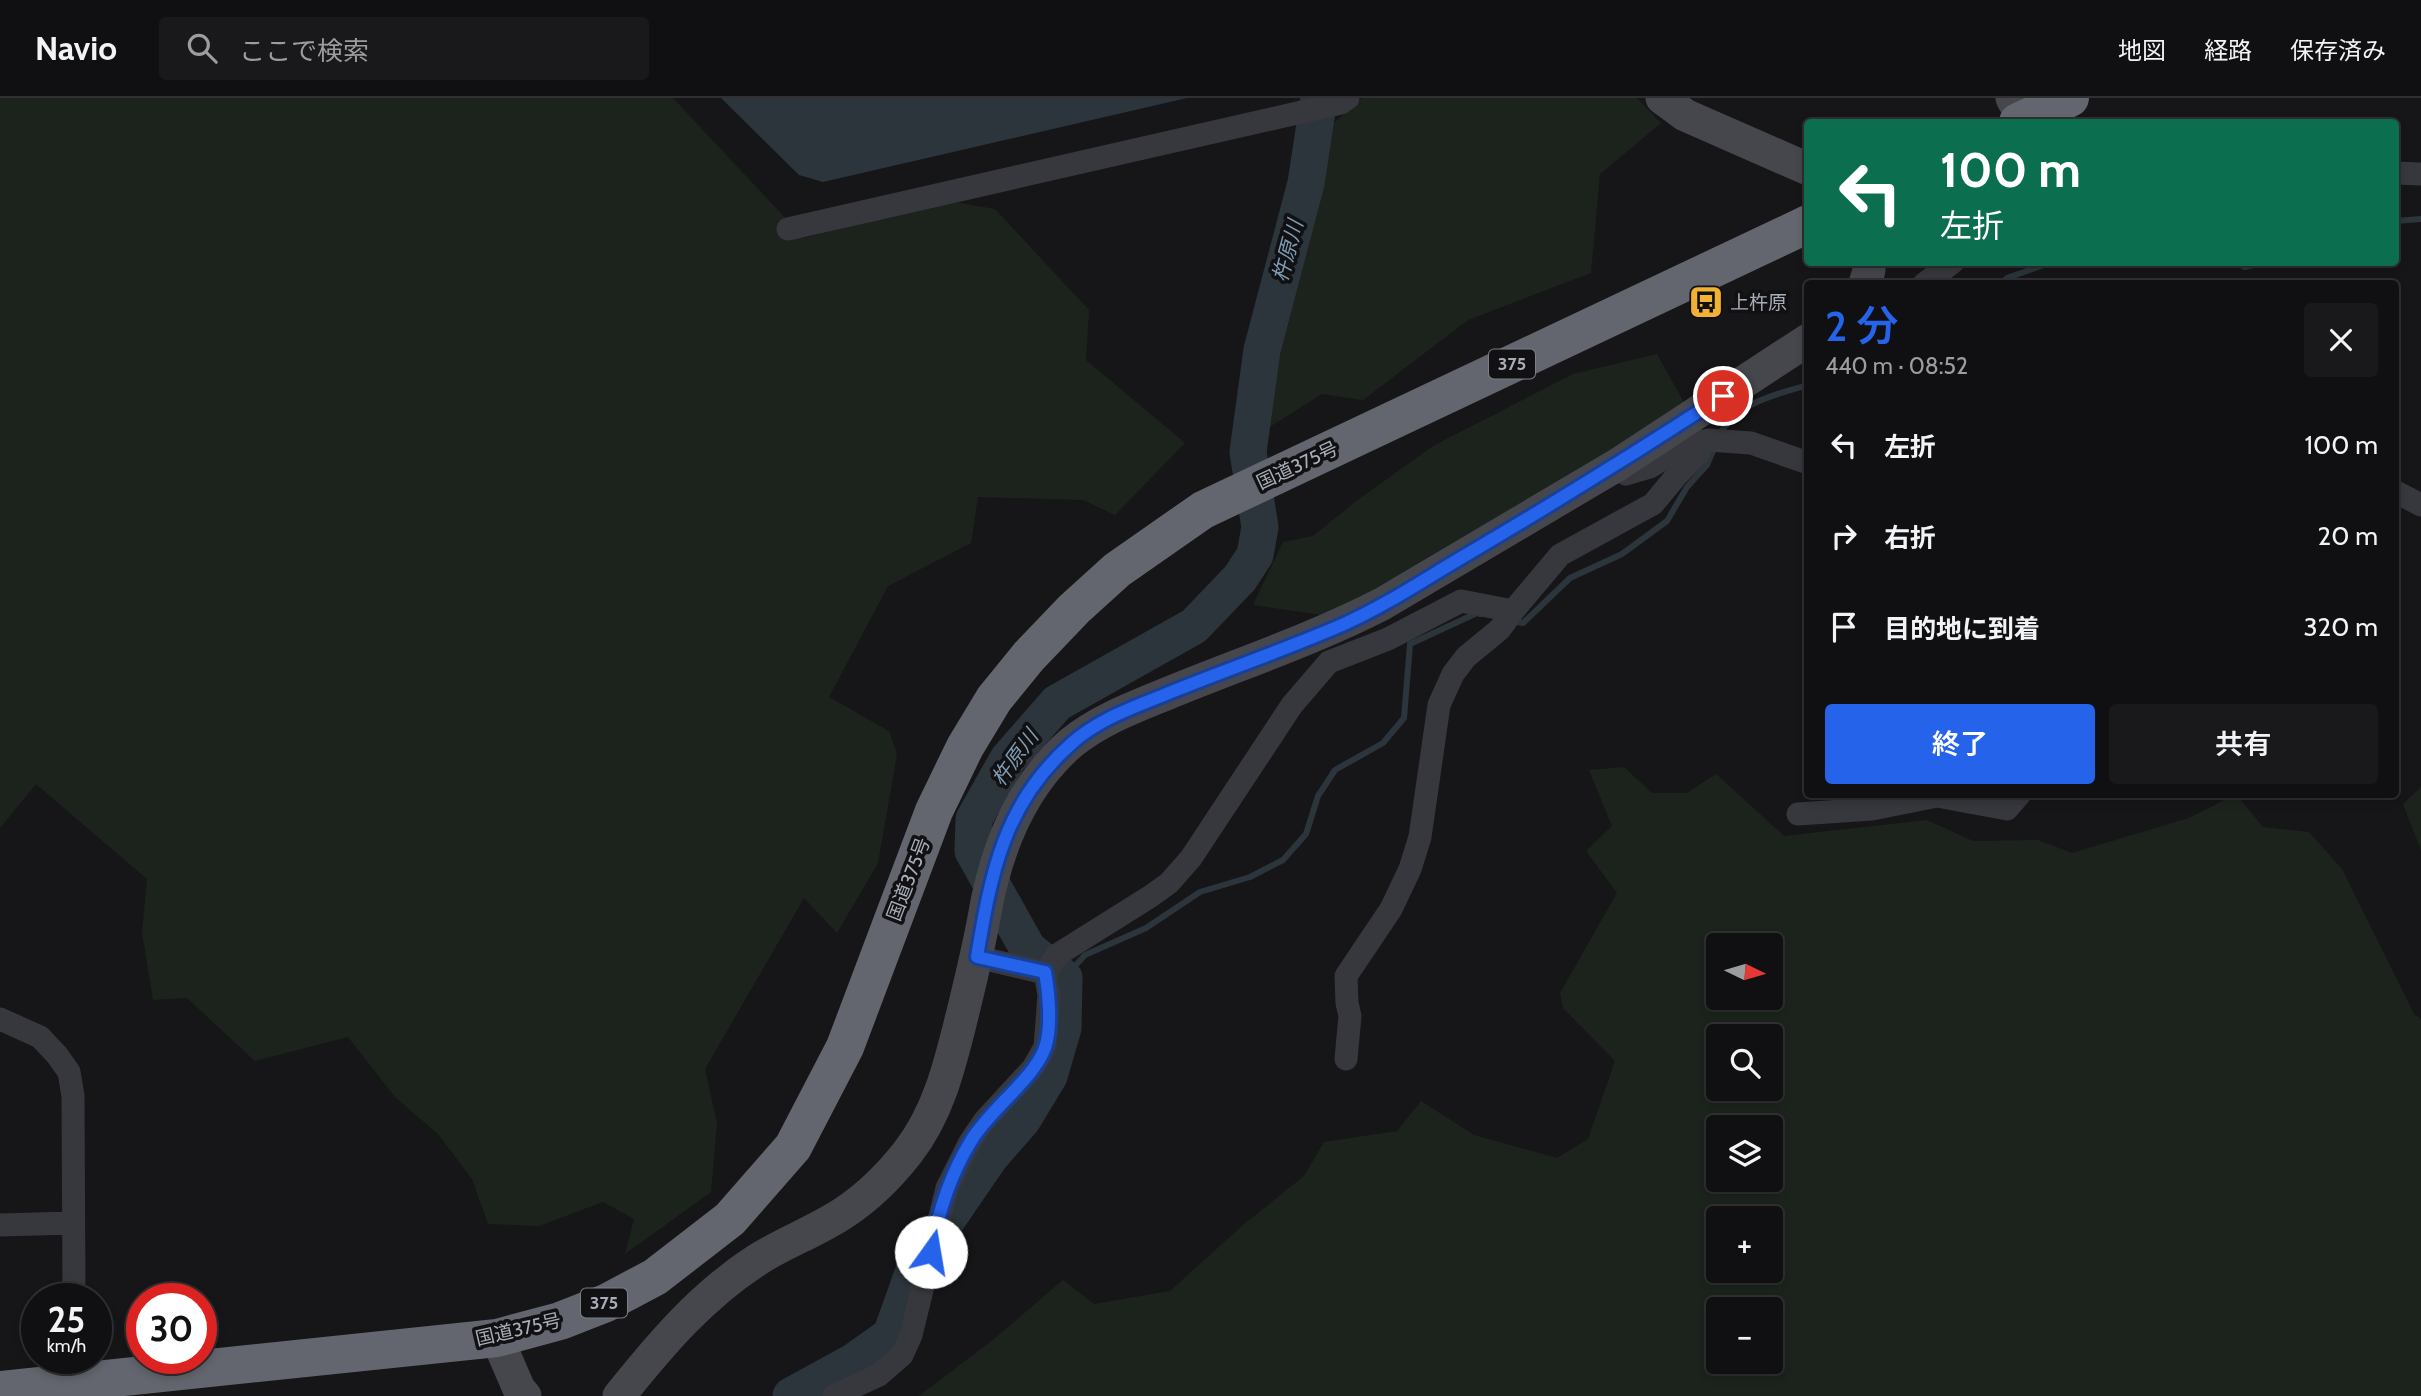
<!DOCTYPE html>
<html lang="ja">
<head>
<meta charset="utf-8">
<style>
  :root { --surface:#101012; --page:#19191b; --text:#f1f3f6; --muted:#9c9d9f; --line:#303032; --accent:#2563eb }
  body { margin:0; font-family:Cabin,"Noto Sans JP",sans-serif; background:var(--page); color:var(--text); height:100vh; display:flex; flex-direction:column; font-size:26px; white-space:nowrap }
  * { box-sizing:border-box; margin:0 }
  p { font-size:23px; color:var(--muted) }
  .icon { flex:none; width:38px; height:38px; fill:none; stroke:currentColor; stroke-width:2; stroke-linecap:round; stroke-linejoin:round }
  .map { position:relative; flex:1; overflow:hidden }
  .sheet { position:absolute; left:1804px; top:182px; width:595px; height:518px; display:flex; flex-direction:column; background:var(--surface); border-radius:7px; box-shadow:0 4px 10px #0003,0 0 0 2px var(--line) }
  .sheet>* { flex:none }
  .top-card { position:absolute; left:1804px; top:21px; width:595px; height:147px; border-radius:7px; box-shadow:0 4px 10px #0003,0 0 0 2px var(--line); background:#0b6e4f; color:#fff; overflow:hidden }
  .needle { width:46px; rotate:95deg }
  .controls { position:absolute; left:1706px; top:835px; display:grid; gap:14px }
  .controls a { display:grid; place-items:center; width:77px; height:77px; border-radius:7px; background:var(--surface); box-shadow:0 4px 10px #0003,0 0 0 2px var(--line); font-size:35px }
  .speed { position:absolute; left:21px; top:1185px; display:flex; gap:14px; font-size:35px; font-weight:700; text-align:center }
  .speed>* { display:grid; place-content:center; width:91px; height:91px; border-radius:50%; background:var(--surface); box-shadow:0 4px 10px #0003,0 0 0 2px var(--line); line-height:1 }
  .speed small { font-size:18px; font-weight:400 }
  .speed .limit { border:10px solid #d22; background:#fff; color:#111 }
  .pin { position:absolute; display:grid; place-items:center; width:60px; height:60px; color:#fff; margin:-30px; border:4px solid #fff; border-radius:50%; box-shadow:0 2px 7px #0007 }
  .me { position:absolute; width:77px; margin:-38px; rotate:13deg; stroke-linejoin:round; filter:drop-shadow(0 0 5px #0008) }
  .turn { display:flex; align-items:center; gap:24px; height:147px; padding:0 21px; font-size:32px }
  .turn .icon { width:91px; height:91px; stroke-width:2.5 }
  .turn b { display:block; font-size:49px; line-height:60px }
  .round { display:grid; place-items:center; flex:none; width:74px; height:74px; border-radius:7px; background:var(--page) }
  .head { display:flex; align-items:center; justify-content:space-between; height:119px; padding:0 21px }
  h1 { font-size:42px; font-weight:600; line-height:52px; color:var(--accent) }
  .button { display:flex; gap:14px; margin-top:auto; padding:14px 21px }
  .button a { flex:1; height:80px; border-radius:7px; background:var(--accent); color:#fff; font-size:28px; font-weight:600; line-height:80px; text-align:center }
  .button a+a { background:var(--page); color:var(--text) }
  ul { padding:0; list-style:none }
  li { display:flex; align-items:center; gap:21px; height:91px; padding:0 21px }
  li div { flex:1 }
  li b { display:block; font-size:26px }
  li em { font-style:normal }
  header { display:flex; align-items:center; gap:42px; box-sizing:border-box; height:98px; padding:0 35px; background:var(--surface); border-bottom:2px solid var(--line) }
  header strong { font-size:33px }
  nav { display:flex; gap:38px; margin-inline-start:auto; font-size:24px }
  .search { width:490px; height:63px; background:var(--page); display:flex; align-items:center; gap:18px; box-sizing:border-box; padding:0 24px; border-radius:7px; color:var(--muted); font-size:26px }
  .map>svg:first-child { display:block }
</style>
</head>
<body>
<header>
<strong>Navio</strong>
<div class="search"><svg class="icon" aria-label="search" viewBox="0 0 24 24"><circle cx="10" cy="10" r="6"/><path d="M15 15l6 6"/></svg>ここで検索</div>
<nav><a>地図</a><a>経路</a><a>保存済み</a></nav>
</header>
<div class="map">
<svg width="2421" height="1298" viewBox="0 0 2421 1298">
  <rect width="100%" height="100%" fill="#161618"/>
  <!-- green -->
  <path fill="#1c231d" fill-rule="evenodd" d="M 0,0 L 673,0 L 804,140 L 949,103 L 995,111 L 1089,212 L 1086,262 L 1185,345 L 1115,417 L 1083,402 L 978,399 L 971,445 L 888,488 L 829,599 L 889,633 L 897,656 L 878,765 L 837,835 L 804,800 L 705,971 L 717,1025 L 711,1094 L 625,1156 L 634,1121 L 603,1104 L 539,1128 L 488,1126 L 472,1081 L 438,1036 L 395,999 L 348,939 L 255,963 L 187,900 L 153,902 L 142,834 L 147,781 L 36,686 L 0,730 Z
    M 1362,0 L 1637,0 L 1661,25 L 1600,76 L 1591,175 L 1468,222 L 1363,302 L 1322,296 L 1260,335 L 1276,247 L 1326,32 Z
    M 1657,256 L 1686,308 L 1329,518 L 1253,507 L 1283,444 L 1313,438 L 1355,404 L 1433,348 L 1573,276 Z
    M 1624,669 L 1652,695 L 1687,695 L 1716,676 L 1784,738 L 1927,722 L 1973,743 L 2038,742 L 2072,755 L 2189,720 L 2236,696 L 2263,729 L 2309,734 L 2342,771 L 2414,916 L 2421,921 L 2421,1298 L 919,1298 L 994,1241 L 1063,1182 L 1094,1206 L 1170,1193 L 1243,1127 L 1304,1078 L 1324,1044 L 1397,1033 L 1421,1003 L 1474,1037 L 1557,1060 L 1588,1041 L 1615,963 L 1563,910 L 1560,895 L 1617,795 L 1586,753 L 1612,728 L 1589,672 ZM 1718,847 L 1771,847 L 1771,900 L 1718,900 ZM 1718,938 L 1771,938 L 1771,990 L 1718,990 ZM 1771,1029 L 1771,1082 L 1718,1082 L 1718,1029 ZM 1771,1120 L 1771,1172 L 1718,1172 L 1718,1120 ZM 1718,1211 L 1771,1211 L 1771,1264 L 1718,1264 Z
    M 2421,689 L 2421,752 L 2403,706 Z"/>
  <!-- water -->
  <path fill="#2c353c" d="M 721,0 L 1187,0 L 823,84 L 799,77 Z"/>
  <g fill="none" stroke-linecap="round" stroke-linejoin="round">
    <!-- stream -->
    <path stroke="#2c353c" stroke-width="6" d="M 2396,123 L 2421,121
      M 2233,164 L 2245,169 L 2266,164
      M 2001,186 L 2007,180 L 2052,164
      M 1719,338 C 1734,306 1776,296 1808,287
      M 1511,523 L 1523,525 L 1570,480 L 1622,456 L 1667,423 L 1687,389 L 1707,367 L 1715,348
      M 1064,880 L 1085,857 L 1146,830 L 1200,794 L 1250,779 L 1283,762 L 1306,736 L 1318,698 L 1335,672 L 1383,645 L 1404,620 L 1410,546 L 1477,515 L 1480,516"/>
    <!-- river -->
    <path stroke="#2c353c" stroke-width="37" d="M 791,1298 L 853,1264 L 891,1237 L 916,1167 L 990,1059 L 1023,1021 L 1049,978 L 1063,930 L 1064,880 L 1028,851 L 973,753 L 974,721 L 1008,661 L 1057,605 L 1194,528 L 1240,480 L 1255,457 L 1260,429 L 1248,354 L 1262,252 L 1306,85 L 1319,0"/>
    <!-- street -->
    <path stroke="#37383d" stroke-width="23" d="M 2396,75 L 2421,76
      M 788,131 L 1341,5 L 1348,0
      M 1924,186 L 1953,164
      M 1617,367 L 1626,376 L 1650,369 L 1686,347 L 1709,342 L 1751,345 L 1808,365
      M 2396,394 L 2421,407
      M 1798,716 L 1872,711 L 1937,698 L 2007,711 L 2020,696
      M 1045,875 L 1057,857 L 1151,798 L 1169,785 L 1191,760 L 1292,607 L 1329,564 L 1388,541 L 1461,503 L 1513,513
      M 0,921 L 40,939 L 57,957 L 69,974 L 73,998 L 74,1200
      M 1346,961 L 1350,918 L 1347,905 L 1346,878 L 1391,811 L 1410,771 L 1420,739 L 1439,607 L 1453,576 L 1466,559 L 1500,531 L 1513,513 L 1560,457 L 1653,406 L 1677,377 L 1699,355 L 1699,345
      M 0,1127 L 72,1125
      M 834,1298 L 879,1277 L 902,1257 L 911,1237 L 947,1090 L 970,1044 L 985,1022 L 1033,970 L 1045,949 L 1049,897 L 1045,875 L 977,859"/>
    <!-- secondary -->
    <path stroke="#45474d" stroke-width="33" d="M 1662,0 L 1685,17 L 1808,71
      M 2012,0 L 2024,22
      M 1865,186 L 1869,172 L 1869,164
      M 497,1240 L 519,1291 L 525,1298
      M 619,1298 C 660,1247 701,1198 757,1162 C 785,1144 817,1133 845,1114 C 869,1098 890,1077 908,1054 C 939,1014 950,966 962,918 C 970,885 978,853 984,820 C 995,754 1019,690 1071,645 C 1102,620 1140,607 1176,592 C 1245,564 1316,540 1382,506 L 1617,367 L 1808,242"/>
    <!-- highway -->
    <path stroke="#63666e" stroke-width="38" d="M 2018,24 L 2070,0
      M 0,1292 L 497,1240 L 560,1223 L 606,1205 L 655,1179 L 730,1121 L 793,1049 L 845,949 L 934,713 L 965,649 L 994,601 L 1029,558 L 1074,511 L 1117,472 L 1203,412 L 1808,126"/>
  </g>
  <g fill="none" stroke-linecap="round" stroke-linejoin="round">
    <!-- route casing -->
    <g stroke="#184099" stroke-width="18">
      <path id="route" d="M 931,1154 C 938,1115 950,1077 971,1043 C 990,1011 1033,982 1045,950 C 1052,929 1049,896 1045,874 L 977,859 C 991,775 1004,705 1071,646 C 1097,622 1132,610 1164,597 C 1223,573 1284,552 1342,527 C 1387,507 1428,479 1471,454 C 1556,404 1640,352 1723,298"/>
    </g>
    <!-- route -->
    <use href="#route" stroke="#2563eb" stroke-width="12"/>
  </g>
  <!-- icons -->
  <defs>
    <g id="bus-square" transform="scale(1.75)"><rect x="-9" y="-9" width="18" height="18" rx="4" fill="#f2b134" stroke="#111113"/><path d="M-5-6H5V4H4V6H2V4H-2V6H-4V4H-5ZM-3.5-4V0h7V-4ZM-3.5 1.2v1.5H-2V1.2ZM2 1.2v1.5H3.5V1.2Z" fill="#111"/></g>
  </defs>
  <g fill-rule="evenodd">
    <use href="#bus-square" x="1706" y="204"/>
  </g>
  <g text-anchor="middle" stroke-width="7" stroke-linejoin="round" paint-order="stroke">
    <!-- shield labels -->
    <g fill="#111113" stroke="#7b7e86" stroke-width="2">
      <rect x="1489" y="251.5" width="46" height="29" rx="5"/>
      <rect x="581" y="1190.5" width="46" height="29" rx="5"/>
    </g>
    <g font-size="18" font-weight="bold" fill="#a8adb8">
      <text x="1512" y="272">375</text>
      <text x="604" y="1211">375</text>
    </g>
    <!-- poi labels -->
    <g font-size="19" fill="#a8adb8" stroke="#111113" text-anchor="start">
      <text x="1730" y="211">上杵原</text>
    </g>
    <!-- street labels -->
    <g font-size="19" fill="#a8adb8" stroke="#111113">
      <text transform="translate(1297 367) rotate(-25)" y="7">国道375号</text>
      <text transform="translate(908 781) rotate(-69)" y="7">国道375号</text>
      <text transform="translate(518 1231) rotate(-13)" y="7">国道375号</text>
    </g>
    <!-- water labels -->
    <g font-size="21" font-style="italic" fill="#7f9bb3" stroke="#111113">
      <text transform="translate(1288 153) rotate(-75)" y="7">杵原川</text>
      <text transform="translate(1015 660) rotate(-54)" y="7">杵原川</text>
    </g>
  </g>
</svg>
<div class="controls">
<a><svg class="needle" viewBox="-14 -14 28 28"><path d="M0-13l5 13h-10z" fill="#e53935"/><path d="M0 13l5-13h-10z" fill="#9c9d9f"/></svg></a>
<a><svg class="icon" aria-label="search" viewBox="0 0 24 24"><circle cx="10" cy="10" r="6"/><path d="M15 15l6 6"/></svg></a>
<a><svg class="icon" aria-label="layers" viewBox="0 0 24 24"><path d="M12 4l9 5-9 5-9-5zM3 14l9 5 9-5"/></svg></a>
<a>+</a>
<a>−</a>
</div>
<div class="speed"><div>25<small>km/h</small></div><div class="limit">30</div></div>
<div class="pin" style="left:1723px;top:298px;background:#d93025"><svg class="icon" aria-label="arrive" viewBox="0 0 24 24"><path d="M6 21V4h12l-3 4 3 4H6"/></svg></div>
<svg class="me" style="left:931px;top:1154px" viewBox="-20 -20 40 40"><circle r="19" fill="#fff"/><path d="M0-13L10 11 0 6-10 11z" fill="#2563eb"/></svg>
<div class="top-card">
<div class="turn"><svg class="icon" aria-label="left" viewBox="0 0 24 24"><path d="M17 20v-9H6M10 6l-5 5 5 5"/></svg><div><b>100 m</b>左折</div></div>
</div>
<section class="sheet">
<div class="head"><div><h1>2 分</h1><p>440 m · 08:52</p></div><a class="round"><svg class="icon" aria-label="close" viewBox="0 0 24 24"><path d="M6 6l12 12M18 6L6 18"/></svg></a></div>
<ul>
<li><svg class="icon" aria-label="left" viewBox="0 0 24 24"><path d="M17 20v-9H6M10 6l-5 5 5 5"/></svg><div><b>左折</b></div><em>100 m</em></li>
<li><svg class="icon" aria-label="right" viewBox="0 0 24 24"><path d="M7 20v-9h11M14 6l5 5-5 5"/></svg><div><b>右折</b></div><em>20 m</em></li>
<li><svg class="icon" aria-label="arrive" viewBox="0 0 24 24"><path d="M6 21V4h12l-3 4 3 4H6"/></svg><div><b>目的地に到着</b></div><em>320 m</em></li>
</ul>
<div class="button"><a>終了</a><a>共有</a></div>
</section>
</div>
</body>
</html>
